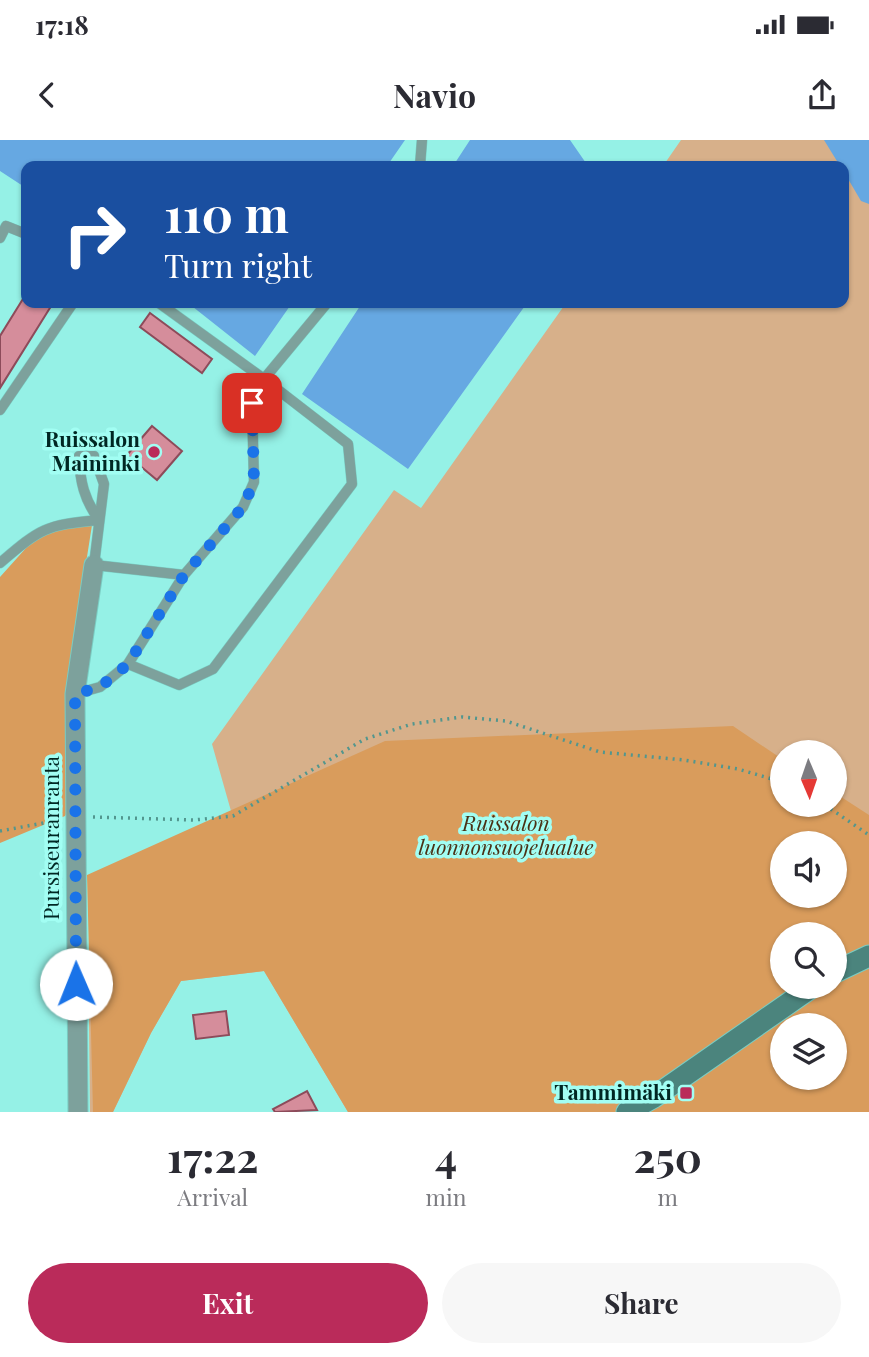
<!DOCTYPE html>
<html lang="en">
<head>
<meta charset="utf-8">
<style>
  :root { --surface:#fff; --page:#f7f7f7; --text:#2b2b33; --muted:#7c7c81; --accent:#ba2b5a }
  body { margin:0; font-family:"Playfair Display",serif; background:var(--page); color:var(--text); height:100vh; display:flex; flex-direction:column; font-size:26px; white-space:nowrap }
  * { box-sizing:border-box; margin:0 }
  p { font-size:23px; color:var(--muted) }
  .icon { flex:none; width:38px; height:38px; fill:none; stroke:currentColor; stroke-width:2; stroke-linecap:round; stroke-linejoin:round }
  .map { position:relative; height:972px; overflow:hidden }
  .sheet { display:flex; flex-direction:column; background:var(--surface); flex:1 }
  .sheet>* { flex:none }
  .banner { position:absolute; left:21px; top:21px; width:828px; height:147px; border-radius:14px; box-shadow:0 2px 5px #0004; background:#1a4fa0; color:#fff; overflow:hidden }
  .needle { width:46px; rotate:178deg }
  .fabs { position:absolute; left:770px; top:600px; display:grid; gap:14px }
  .fabs a { display:grid; place-items:center; width:77px; height:77px; border-radius:50%; background:var(--surface); box-shadow:0 2px 5px #0004; font-size:35px }
  .pin { position:absolute; display:grid; place-items:center; width:60px; height:60px; color:#fff; margin:-30px; border-radius:14px; box-shadow:0 4px 10px #0006 }
  .me { position:absolute; width:77px; margin:-38px; rotate:359deg; stroke-linejoin:round; filter:drop-shadow(0 0 5px #0008) }
  .turn { display:flex; align-items:center; gap:24px; height:147px; padding:0 28px; font-size:32px }
  .turn .icon { width:91px; height:91px; stroke-width:2.5 }
  .turn b { display:block; font-size:49px; line-height:60px }
  .eta { display:flex; justify-content:space-evenly; align-items:center; height:119px; text-align:center }
  .eta b { font-size:42px; font-weight:700; line-height:49px }
  .primary-button { display:flex; gap:14px; margin-top:auto; padding:14px 28px }
  .primary-button a { flex:1; height:80px; border-radius:42px; background:var(--accent); color:#fff; font-size:28px; font-weight:700; line-height:80px; text-align:center }
  .primary-button a+a { background:var(--page); color:var(--text) }
  .status { display:flex; justify-content:space-between; align-items:center; height:49px; padding:0 35px; background:var(--surface); direction:ltr }
  .status svg { height:19px; fill:currentColor }
  header { display:flex; justify-content:space-between; align-items:center; height:91px; padding:0 28px; background:var(--surface); font-size:32px; font-weight:700 }
  .map>svg:first-child { display:block }
</style>
</head>
<body>
<div class="status"><b>17:18</b><svg viewBox="0 0 49 12"><path d="M0 12V9h3v3zM5 12V6h3v6zM10 12V3h3v9zM15 12V0h3v12zM26 1h20v11H26zM47 4h2v5h-2z"/></svg></div>
<header><svg class="icon" aria-label="back" viewBox="0 0 24 24"><path d="M15 5l-7 7 7 7"/></svg>Navio<svg class="icon" aria-label="share" viewBox="0 0 24 24"><path d="M12 15V3M7 8l5-5 5 5M5 13v7h14v-7"/></svg></header>
<div class="map">
<svg width="869" height="972" viewBox="0 0 869 972">
  <rect width="100%" height="100%" fill="#95f1e6"/>
  <!-- green -->
  <path fill="#d7b08a" fill-rule="evenodd" d="M 681,0 L 869,0 L 869,800 L 835,794 L 782,794 L 782,847 L 348,972 L 264,831 L 181,841 L 151,893 L 113,972 L 90,972 L 89,876 L 231,671 L 212,604 L 394,350 L 421,368 L 566,163 L 844,163 L 844,26 L 663,26 ZM 782,612 L 835,612 L 835,665 L 782,665 ZM 782,704 L 835,704 L 835,756 L 782,756 Z"/>
  <!-- forest -->
  <path fill="#d99c5c" fill-rule="evenodd" d="M 92,385 L 70,525 L 68,671 L 65,676 L 0,703 L 0,437 L 44,388 Z
    M 733,586 L 782,619 L 782,665 L 835,665 L 835,653 L 869,675 L 869,972 L 348,972 L 264,831 L 181,841 L 151,893 L 113,972 L 93,972 L 87,735 L 385,601 ZM 782,704 L 835,704 L 835,756 L 782,756 ZM 782,794 L 835,794 L 835,847 L 782,847 ZM 782,886 L 835,886 L 835,938 L 782,938 Z"/>
  <!-- water -->
  <path fill="#66a8e2" d="M 0,0 L 405,0 L 387,26 L 26,26 L 26,48 L 0,31 Z
    M 470,0 L 570,0 L 588,26 L 453,26 Z
    M 824,0 L 869,0 L 869,64 L 861,61 L 844,32 L 844,26 L 840,26 Z
    M 188,163 L 292,163 L 255,216 Z
    M 362,163 L 527,163 L 408,329 L 302,254 Z"/>
  <!-- building -->
  <path fill="#d58d9b" stroke="#8d4b5a" stroke-width="2" d="M 26,154 L 26,163 L 53,163 L 0,248 L 0,196 Z
    M 150,173 L 212,219 L 202,233 L 140,187 Z
    M 152,286 L 182,311 L 157,340 L 127,315 Z
    M 226,871 L 229,895 L 196,899 L 193,875 Z
    M 307,951 L 317,970 L 275,972 L 273,969 Z"/>
  <g fill="none" stroke-linecap="round" stroke-linejoin="round">
    <!-- lane casing -->
    <g stroke="#7acdc3" stroke-width="11">
      <path id="lane" d="M 420,26 L 422,0
        M 0,98 L 6,86 L 26,94
        M 0,270 L 73,163
        M 0,423 C 41,388 45,385 99,380 C 84,359 80,342 79,316 L 94,316 L 104,344 L 94,425 L 184,435
        M 128,524 L 179,545 L 213,529 L 352,344 L 348,304 L 264,239 L 159,163
        M 75,554 L 100,547 L 128,524 L 184,435 L 243,367 L 254,342 L 252,263 L 264,239 L 327,163"/>
    </g>
    <!-- street casing -->
    <g stroke="#7acdc3" stroke-width="21">
      <path id="street" d="M 78,972 L 75,554 L 94,425"/>
    </g>
    <!-- secondary casing -->
    <g stroke="#7acdc3" stroke-width="23">
      <path id="secondary" d="M 835,832 L 869,816
        M 627,972 L 654,957 L 812,847"/>
    </g>
    <!-- path -->
    <path stroke="#52968e" stroke-width="3.5" stroke-dasharray="2 5" stroke-linecap="butt" d="M 825,665 L 869,695
      M 93,677 L 194,680 L 233,676 L 365,599 L 412,584 L 462,577 L 506,581 L 600,612 L 684,620 L 738,629 L 782,642
      M 0,691 L 60,680"/>
    <!-- lane -->
    <use href="#lane" stroke="#7da19c" stroke-width="10"/>
    <!-- street -->
    <use href="#street" stroke="#7da19c" stroke-width="19"/>
    <!-- secondary -->
    <use href="#secondary" stroke="#4b847d" stroke-width="21"/>
  </g>
  <g fill="none" stroke-linecap="round" stroke-linejoin="round">
    <!-- route -->
    <path stroke="#1a73e8" stroke-width="12" stroke-dasharray="0 21.6" d="M 76,844 L 75,554 L 100,547 L 128,524 L 184,435 L 243,367 L 254,342 L 252,263"/>
  </g>
  <!-- markers -->
  <g fill="#ba2b5a" stroke="#a2fef3" stroke-width="2.5">
    <circle cx="154" cy="312" r="7"/>
    <rect x="679" y="946" width="14" height="14" rx="3.5"/>
  </g>
  <g text-anchor="middle" stroke-width="7" stroke-linejoin="round" paint-order="stroke">
    <!-- poi labels -->
    <g font-size="21" font-weight="bold" fill="#002723" stroke="#a2fef3" text-anchor="end">
      <text x="140" y="307">Ruissalon<tspan x="140" dy="24">Maininki</tspan></text>
      <text x="672" y="960">Tammimäki</text>
    </g>
    <!-- park labels -->
    <g font-size="21" font-style="italic" fill="#4a3115" stroke="#a2fef3">
      <text x="506" y="691">Ruissalon<tspan x="506" dy="24">luonnonsuojelualue</tspan></text>
    </g>
    <!-- street labels -->
    <g font-size="21" fill="#002723" stroke="#a2fef3">
      <text transform="translate(52 698) rotate(-90)" y="7">Pursiseuranranta</text>
    </g>
  </g>
</svg>
<div class="fabs">
<a><svg class="needle" viewBox="-14 -14 28 28"><path d="M0-13l5 13h-10z" fill="#e53935"/><path d="M0 13l5-13h-10z" fill="#7c7c81"/></svg></a>
<a><svg class="icon" aria-label="sound" viewBox="0 0 24 24"><path d="M4 9h4l5-4v14l-5-4H4zM17 9q2 3 0 6"/></svg></a>
<a><svg class="icon" aria-label="search" viewBox="0 0 24 24"><circle cx="10" cy="10" r="6"/><path d="M15 15l6 6"/></svg></a>
<a><svg class="icon" aria-label="layers" viewBox="0 0 24 24"><path d="M12 4l9 5-9 5-9-5zM3 14l9 5 9-5"/></svg></a>
</div>
<div class="pin" style="left:252px;top:263px;background:#d93025"><svg class="icon" aria-label="arrive" viewBox="0 0 24 24"><path d="M6 21V4h12l-3 4 3 4H6"/></svg></div>
<svg class="me" style="left:76px;top:844px" viewBox="-20 -20 40 40"><circle r="19" fill="#fff"/><path d="M0-13L10 11 0 6-10 11z" fill="#1a73e8"/></svg>
<div class="banner">
<div class="turn"><svg class="icon" aria-label="right" viewBox="0 0 24 24"><path d="M7 20v-9h11M14 6l5 5-5 5"/></svg><div><b>110 m</b>Turn right</div></div>
</div>
</div>
<section class="sheet">
<div class="eta">
<div><b>17:22</b><p>Arrival</p></div>
<div><b>4</b><p>min</p></div>
<div><b>250</b><p>m</p></div>
</div>
<div class="primary-button"><a>Exit</a><a>Share</a></div>
</section>
</body>
</html>
